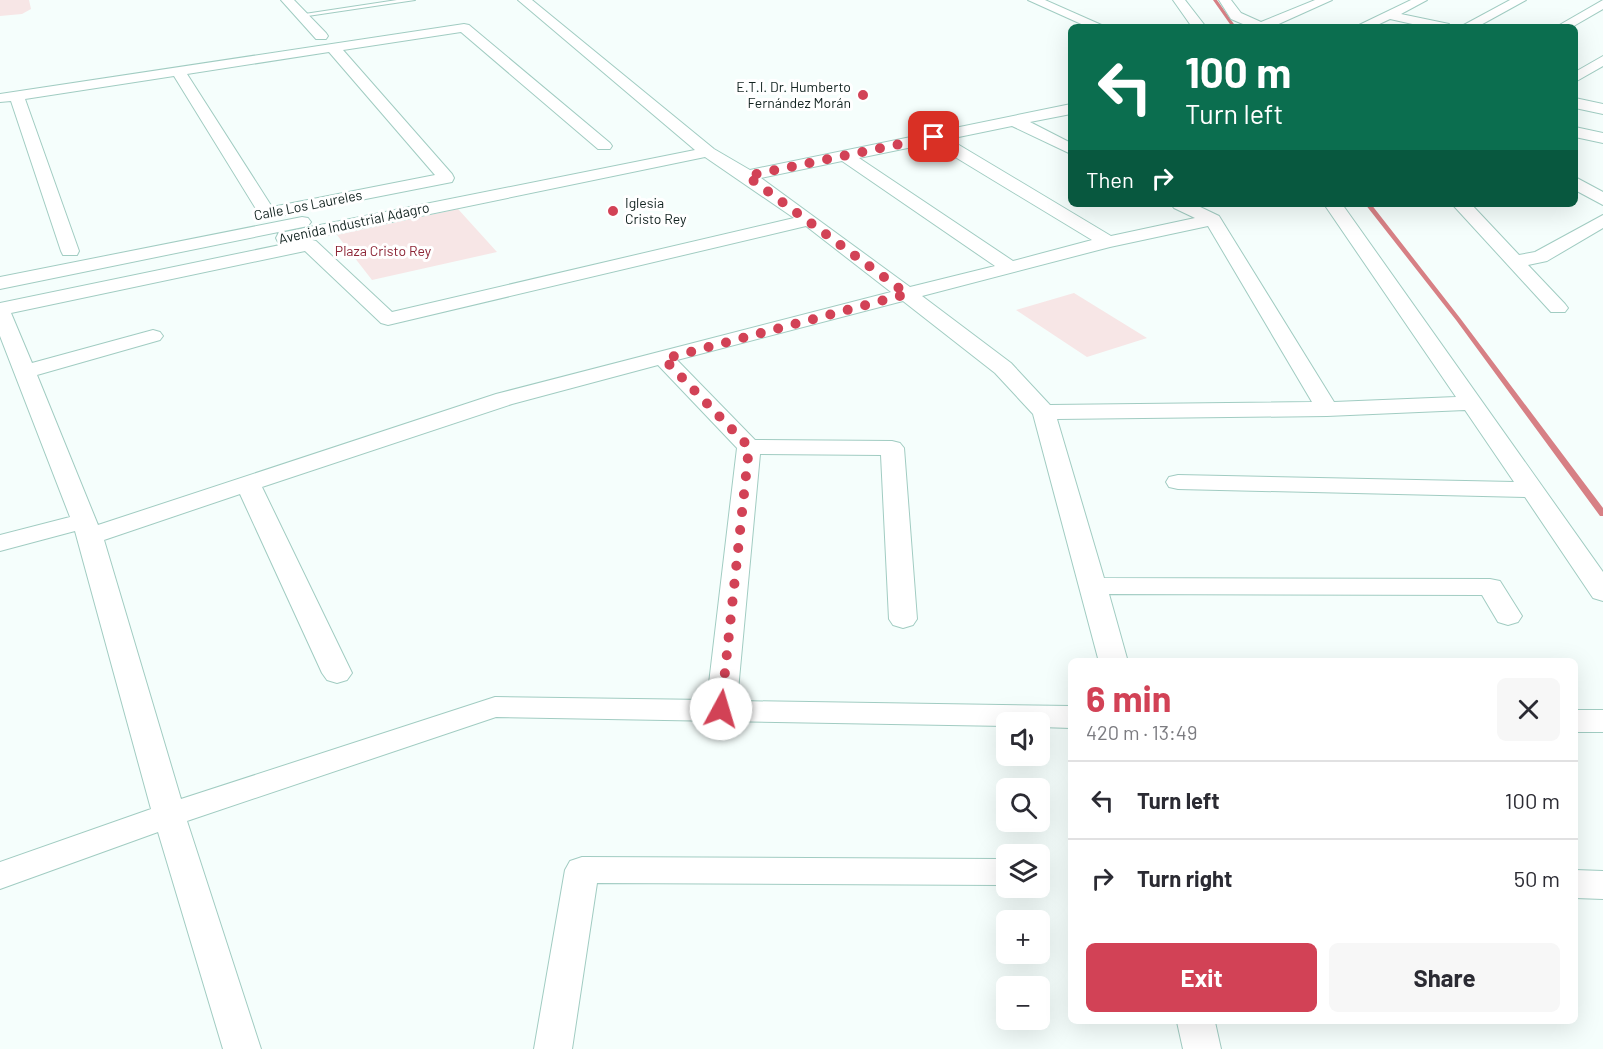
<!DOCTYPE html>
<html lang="en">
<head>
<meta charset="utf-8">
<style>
  :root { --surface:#fff; --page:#f7f7f7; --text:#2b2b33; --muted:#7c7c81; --line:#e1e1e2; --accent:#d24256 }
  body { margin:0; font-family:Barlow,sans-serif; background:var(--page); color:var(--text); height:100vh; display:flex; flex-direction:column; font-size:22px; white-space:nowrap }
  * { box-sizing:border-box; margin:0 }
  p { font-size:20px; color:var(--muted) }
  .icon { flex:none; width:33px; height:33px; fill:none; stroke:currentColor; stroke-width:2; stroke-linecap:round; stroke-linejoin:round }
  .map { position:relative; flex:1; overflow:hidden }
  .panel { position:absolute; left:1068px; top:658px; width:510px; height:366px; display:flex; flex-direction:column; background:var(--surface); border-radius:9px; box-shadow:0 6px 24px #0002 }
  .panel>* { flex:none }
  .guide { position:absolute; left:1068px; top:24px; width:510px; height:183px; border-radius:9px; box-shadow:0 6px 24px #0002; background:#0b6e4f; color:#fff; overflow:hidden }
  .buttons { position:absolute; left:996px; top:712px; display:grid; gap:12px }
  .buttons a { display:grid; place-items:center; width:54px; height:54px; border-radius:9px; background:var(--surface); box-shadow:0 6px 24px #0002; font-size:30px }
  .pin { position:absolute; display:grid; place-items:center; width:51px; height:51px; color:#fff; margin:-26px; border-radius:12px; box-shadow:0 3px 9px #0006 }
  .me { position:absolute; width:66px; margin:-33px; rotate:6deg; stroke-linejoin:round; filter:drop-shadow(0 0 4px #0008) }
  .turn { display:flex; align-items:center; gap:21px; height:126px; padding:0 18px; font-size:27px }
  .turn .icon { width:78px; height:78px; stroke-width:2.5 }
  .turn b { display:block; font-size:42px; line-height:51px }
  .then { display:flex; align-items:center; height:57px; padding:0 18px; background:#0003; gap:12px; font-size:22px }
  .round { display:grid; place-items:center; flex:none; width:63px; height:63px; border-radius:9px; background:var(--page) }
  .head { display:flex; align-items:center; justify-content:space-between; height:102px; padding:0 18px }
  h1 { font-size:36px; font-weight:700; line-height:45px; color:var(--accent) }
  .primary-button { display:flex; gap:12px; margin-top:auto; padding:12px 18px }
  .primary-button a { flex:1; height:69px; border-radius:9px; background:var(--accent); color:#fff; font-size:24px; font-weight:700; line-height:69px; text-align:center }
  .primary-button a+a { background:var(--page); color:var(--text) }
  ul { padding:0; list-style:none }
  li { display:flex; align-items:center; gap:18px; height:78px; padding:0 18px; border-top:2px solid var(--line) }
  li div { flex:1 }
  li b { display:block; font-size:22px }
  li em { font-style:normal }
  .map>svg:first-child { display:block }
</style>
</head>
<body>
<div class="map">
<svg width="1603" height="1049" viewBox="0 0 1603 1049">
  <rect width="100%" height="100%" fill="#f5fefc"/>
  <!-- green -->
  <path fill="#f7e6e6" d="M 0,0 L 29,0 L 31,9 L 22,14 L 0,16 Z
    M 458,209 L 497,252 L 372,280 L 337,235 Z
    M 1074,293 L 1147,338 L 1087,357 L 1016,310 Z"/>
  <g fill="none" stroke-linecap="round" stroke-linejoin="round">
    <!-- stream -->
    <path fill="#d78085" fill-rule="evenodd" d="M 1213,0 L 1217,0 L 1236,27 L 1232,27 Z
      M 1365,204 L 1371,204 L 1460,318 L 1603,508 L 1603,516 L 1600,516 L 1456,320 Z"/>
    <!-- lane casing -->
    <g stroke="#a1ccc2" stroke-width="2">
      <path id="lane" d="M 397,0 L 415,0 L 301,17 L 298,15 Z"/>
    </g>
    <!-- street casing -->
    <g stroke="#a1ccc2" stroke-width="2">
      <path id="street" d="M 281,0 L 294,0 L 326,33 L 328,36 L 326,39 L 316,39 Z
        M 518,0 L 532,0 L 714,149 L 750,170 L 1071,104 L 1071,114 L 1030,122 L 1071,143 L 1071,154 L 1012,126 L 949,139 L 1111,236 L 1195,218 L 1174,208 L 1171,204 L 1194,204 L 1219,216 L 1334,402 L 1456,397 L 1324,204 L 1342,204 L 1603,572 L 1603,601 L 1593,598 L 1525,497 L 1178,489 L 1169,487 L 1166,482 L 1169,477 L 1178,475 L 1514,482 L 1465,410 L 1327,416 L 1057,419 L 1104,578 L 1490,579 L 1500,581 L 1522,616 L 1518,622 L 1508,625 L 1498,622 L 1482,595 L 1109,594 L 1128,662 L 1099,662 L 1033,414 L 995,373 L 903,301 L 677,360 L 755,440 L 892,441 L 900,443 L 904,448 L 917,619 L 913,625 L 903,628 L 893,625 L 889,619 L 881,455 L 760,454 L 737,701 L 1071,706 L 1071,728 L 1040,727 L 1040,723 L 1006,723 L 1006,726 L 496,717 L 187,821 L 261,1049 L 223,1049 L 158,832 L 0,889 L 0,862 L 151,809 L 75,531 L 0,551 L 0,535 L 70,517 L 0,336 L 0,303 L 309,239 L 316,241 L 392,312 L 794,218 L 705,157 L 285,244 L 278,242 L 276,238 L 278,234 L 285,232 L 695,150 ZM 932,143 L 1092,240 L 1013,261 L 859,158 ZM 842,161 L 995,266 L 910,287 L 761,178 ZM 806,226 L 891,292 L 496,394 L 98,525 L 37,375 L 160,340 L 163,336 L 160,332 L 153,330 L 32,363 L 11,313 L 305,251 L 381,323 L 388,325 ZM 1208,226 L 1312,402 L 1050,405 L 1011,363 L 922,296 L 1110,247 ZM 658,365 L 737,448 L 707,700 L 495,697 L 181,799 L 104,540 L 240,494 L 322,673 L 327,680 L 337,683 L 347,680 L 352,673 L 262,487 L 512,404 Z
        M 1028,0 L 1045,0 L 1106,27 L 1088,27 Z
        M 1173,0 L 1185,0 L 1206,27 L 1192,27 Z
        M 1219,0 L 1231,0 L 1241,13 L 1261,22 L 1315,0 L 1332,0 L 1272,27 L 1250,27 L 1231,19 Z
        M 1411,0 L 1427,0 L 1401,14 L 1449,24 L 1451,27 L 1426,27 L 1390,19 L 1373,27 L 1355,27 Z
        M 1510,0 L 1526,0 L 1477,27 L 1460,27 Z
        M 1603,0 L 1603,9 L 1572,27 L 1556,27 Z
        M 464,24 L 469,25 L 610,143 L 612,146 L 610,149 L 598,149 L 461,32 L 343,50 L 452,174 L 454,178 L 452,182 L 274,217 L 261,217 L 174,76 L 25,99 L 79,251 L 77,255 L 63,255 L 61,251 L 11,101 L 0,102 L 0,94 ZM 329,52 L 435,175 L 272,207 L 187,74 Z
        M 1603,56 L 1603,66 L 1575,82 L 1575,72 Z
        M 1575,98 L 1603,104 L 1603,114 L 1575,108 Z
        M 1575,127 L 1603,133 L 1603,143 L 1575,137 Z
        M 1575,177 L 1603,192 L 1603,205 L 1575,190 Z
        M 1452,204 L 1471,204 L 1519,255 L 1535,252 L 1603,215 L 1603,228 L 1547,261 L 1528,265 L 1565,304 L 1568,308 L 1565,312 L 1551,312 Z
        M 302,217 L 308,218 L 311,222 L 308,226 L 0,289 L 0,277 Z
        M 1575,710 L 1603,710 L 1603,732 L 1575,732 Z
        M 582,857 L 999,859 L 1006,861 L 1006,883 L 999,885 L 597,883 L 572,1049 L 534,1049 L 565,870 L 570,861 Z
        M 1575,870 L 1603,871 L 1603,899 L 1575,898 Z
        M 1177,1022 L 1215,1022 L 1221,1049 L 1183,1049 Z"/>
    </g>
    <!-- lane -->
    <use href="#lane" fill="#fff" fill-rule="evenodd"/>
    <!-- street -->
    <use href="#street" fill="#fff" fill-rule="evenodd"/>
  </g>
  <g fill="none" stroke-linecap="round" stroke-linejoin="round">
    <!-- route -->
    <path stroke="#d24256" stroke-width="10" stroke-dasharray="0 18" d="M 721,709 L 749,447 L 664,359 L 907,294 L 747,176 L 934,137"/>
  </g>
  <!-- markers -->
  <g fill="#d24256" stroke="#fff" stroke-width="2">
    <circle cx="863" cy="95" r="6"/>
    <circle cx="613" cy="211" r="6"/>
  </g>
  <g text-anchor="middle" stroke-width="6" stroke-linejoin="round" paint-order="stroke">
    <!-- far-poi labels -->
    <g font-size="14" fill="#122320" stroke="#fff" text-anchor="end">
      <text x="851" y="92">E.T.I. Dr. Humberto<tspan x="851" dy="16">Fernández Morán</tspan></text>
      <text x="625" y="208" text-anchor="start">Iglesia<tspan x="625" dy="16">Cristo Rey</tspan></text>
    </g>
    <!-- far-street labels -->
    <g font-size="14" fill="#122320" stroke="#fff">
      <text transform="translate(308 205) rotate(-11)" y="5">Calle Los Laureles</text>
      <text transform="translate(354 223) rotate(-12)" y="5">Avenida Industrial Adagro</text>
    </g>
    <!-- far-park labels -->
    <g font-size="14" fill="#8c2435" stroke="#fff">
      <text x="383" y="256">Plaza Cristo Rey</text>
    </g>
  </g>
</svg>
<div class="buttons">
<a><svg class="icon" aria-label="sound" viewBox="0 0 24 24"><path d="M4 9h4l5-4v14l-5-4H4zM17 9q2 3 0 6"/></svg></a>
<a><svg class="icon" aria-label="search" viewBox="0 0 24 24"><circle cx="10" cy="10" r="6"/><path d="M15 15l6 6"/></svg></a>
<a><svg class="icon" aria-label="layers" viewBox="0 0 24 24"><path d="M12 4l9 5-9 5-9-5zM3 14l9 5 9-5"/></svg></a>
<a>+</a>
<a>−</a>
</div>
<div class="pin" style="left:934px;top:137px;background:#d93025"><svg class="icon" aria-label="arrive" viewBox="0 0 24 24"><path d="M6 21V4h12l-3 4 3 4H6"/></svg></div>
<svg class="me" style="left:721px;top:709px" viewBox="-20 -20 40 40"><circle r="19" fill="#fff"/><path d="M0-13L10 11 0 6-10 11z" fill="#d24256"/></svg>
<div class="guide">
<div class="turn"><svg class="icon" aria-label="left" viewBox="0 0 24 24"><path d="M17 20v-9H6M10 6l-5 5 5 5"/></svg><div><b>100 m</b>Turn left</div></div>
<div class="then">Then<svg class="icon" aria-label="right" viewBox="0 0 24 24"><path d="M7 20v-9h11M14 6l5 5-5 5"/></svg></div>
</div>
<section class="panel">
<div class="head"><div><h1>6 min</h1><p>420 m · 13:49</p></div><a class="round"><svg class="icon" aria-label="close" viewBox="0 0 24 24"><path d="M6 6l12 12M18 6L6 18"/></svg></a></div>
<ul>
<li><svg class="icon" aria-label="left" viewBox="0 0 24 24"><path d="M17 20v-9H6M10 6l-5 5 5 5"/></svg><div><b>Turn left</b></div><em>100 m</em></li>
<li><svg class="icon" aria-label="right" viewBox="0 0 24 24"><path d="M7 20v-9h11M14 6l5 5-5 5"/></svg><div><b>Turn right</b></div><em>50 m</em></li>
</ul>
<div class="primary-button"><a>Exit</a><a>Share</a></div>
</section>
</div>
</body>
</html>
